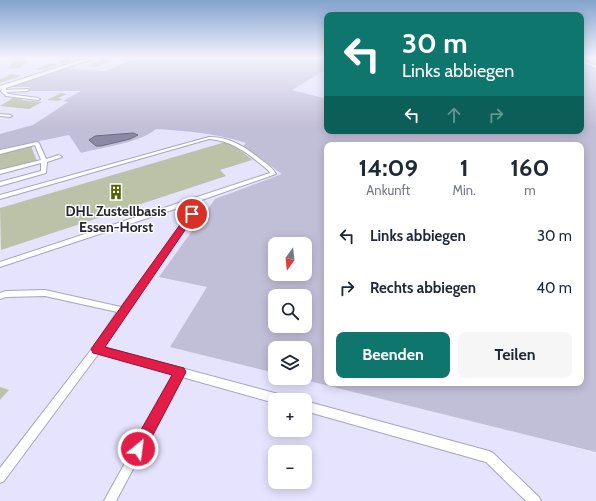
<!DOCTYPE html>
<html lang="de">
<head>
<meta charset="utf-8">
<style>
  :root { --surface:#fff; --page:#f6f6f7; --text:#1f2937; --muted:#747a83; --accent:#0f766e }
  body { margin:0; font-family:Cabin,sans-serif; background:var(--page); color:var(--text); height:100vh; display:flex; flex-direction:column; font-size:15px; white-space:nowrap }
  * { box-sizing:border-box; margin:0 }
  p { font-size:13px; color:var(--muted) }
  .icon { flex:none; width:22px; height:22px; fill:none; stroke:currentColor; stroke-width:2; stroke-linecap:round; stroke-linejoin:round }
  .map { position:relative; flex:1; overflow:hidden }
  .side { position:absolute; left:324px; top:142px; width:260px; height:244px; display:flex; flex-direction:column; background:var(--surface); border-radius:8px; box-shadow:0 2px 10px #0003 }
  .side>* { flex:none }
  .guide { position:absolute; left:324px; top:12px; width:260px; height:122px; border-radius:8px; box-shadow:0 2px 10px #0003; background:#0f766e; color:#fff; overflow:hidden }
  .needle { width:26px; rotate:195deg }
  .buttons { position:absolute; left:268px; top:237px; display:grid; gap:8px }
  .buttons a { display:grid; place-items:center; width:44px; height:44px; border-radius:8px; background:var(--surface); box-shadow:0 2px 10px #0003; font-size:20px }
  .pin { position:absolute; display:grid; place-items:center; width:34px; height:34px; color:#fff; margin:-17px; border:2px solid #fff; border-radius:50%; box-shadow:0 1px 4px #0007 }
  .me { position:absolute; width:44px; margin:-22px; rotate:29deg; stroke-linejoin:round; filter:drop-shadow(0 0 3px #0008) }
  .turn { display:flex; align-items:center; gap:14px; height:84px; padding:0 12px; font-size:18px }
  .turn .icon { width:52px; height:52px; stroke-width:2.5 }
  .turn b { display:block; font-size:28px; line-height:34px }
  .lanes { display:flex; align-items:center; height:38px; padding:0 12px; background:#0003; justify-content:center; gap:20px; direction:ltr }
  .lanes .off { opacity:.35 }
  .eta { display:flex; justify-content:space-evenly; align-items:center; height:68px; text-align:center }
  .eta b { font-size:24px; font-weight:700; line-height:28px }
  .button { display:flex; gap:8px; margin-top:auto; padding:8px 12px }
  .button a { flex:1; height:46px; border-radius:8px; background:var(--accent); color:#fff; font-size:16px; font-weight:700; line-height:46px; text-align:center }
  .button a+a { background:var(--page); color:var(--text) }
  ul { padding:0; list-style:none }
  li { display:flex; align-items:center; gap:12px; height:52px; padding:0 12px }
  li div { flex:1 }
  li b { display:block; font-size:15px }
  li em { font-style:normal }
  .map>svg:first-child { display:block }
</style>
</head>
<body>
<div class="map">
<svg width="596" height="501" viewBox="0 0 596 501">
  <rect width="100%" height="100%" fill="#e5e3fd"/>
  <!-- green -->
  <path fill="#c1bed7" fill-rule="evenodd" d="M 138,58 L 327,58 L 327,69 L 292,90 L 327,99 L 327,131 L 581,131 L 581,58 L 596,58 L 596,452 L 297,378 L 305,378 L 305,348 L 275,348 L 275,373 L 170,347 L 207,287 L 159,277 L 215,199 L 282,174 L 243,146 L 246,143 C 215,133 188,131 156,129 C 140,143 103,147 81,153 L 69,135 L 0,149 L 0,134 L 33,125 L 68,102 L 63,101 L 81,91 L 28,91 L 30,87 L 5,87 L 60,68 L 105,71 ZM 327,145 L 581,145 L 581,383 L 327,383 ZM 275,244 L 305,244 L 305,274 L 275,274 ZM 275,296 L 305,296 L 305,326 L 275,326 Z"/>
  <!-- water -->
  <path fill="#8b89a4" stroke="#6d6b81" d="M 133,133 L 138,135 L 130,139 L 101,146 L 96,146 L 89,140 L 95,136 Z"/>
  <!-- building -->
  <path fill="#bcc2a8" d="M 69,58 L 79,58 L 65,63 L 58,62 Z
    M 104,59 L 113,60 L 97,67 L 88,66 Z
    M 28,60 L 20,68 L 7,69 L 14,61 Z
    M 52,63 L 59,64 L 43,70 L 35,69 Z
    M 13,74 L 21,76 L 0,83 L 0,79 Z
    M 61,93 L 67,94 L 58,98 L 63,99 L 58,101 L 47,100 Z
    M 13,98 L 23,99 L 21,100 L 42,102 L 29,109 L 0,106 Z
    M 229,141 L 252,160 L 220,170 L 226,176 L 1,250 L 0,208 Z
    M 31,146 L 37,161 L 0,170 L 0,154 Z
    M 0,387 L 9,390 L 0,400 Z"/>
  <g fill="none" stroke-linecap="round" stroke-linejoin="round">
    <!-- lane casing -->
    <g stroke="#a7a5be" stroke-width="2">
      <path id="lane" d="M 581,60 L 596,66 L 596,68 L 581,62 Z
        M 4,88 L 6,88 L 6,90 L 28,89 L 29,90 L 27,91 L 6,92 L 8,94 L 38,98 L 40,99 L 38,100 L 6,96 L 1,91 Z
        M 0,114 L 10,115 L 12,116 L 10,117 L 0,116 Z
        M 209,137 C 230,137 244,146 260,159 C 266,163 272,167 276,174 L 193,203 L 195,214 L 126,312 L 103,347 L 282,395 L 286,397 L 287,400 L 275,400 L 275,403 L 182,377 L 116,501 L 104,501 L 174,374 L 99,353 L 4,481 L 0,483 L 0,468 L 94,346 L 117,312 L 45,296 L 6,297 L 0,299 L 0,293 L 6,291 L 45,290 L 121,307 L 189,214 L 187,205 L 0,267 L 0,262 L 270,173 L 268,170 C 249,155 235,141 209,139 L 0,199 L 0,195 Z
        M 37,142 L 39,143 L 46,159 L 59,155 L 62,157 L 47,162 L 46,173 L 0,186 L 0,182 L 41,171 L 41,163 L 0,174 L 0,170 L 41,160 L 35,145 L 0,154 L 0,150 Z
        M 305,401 L 489,451 L 493,453 L 539,497 L 541,501 L 526,501 L 486,462 L 305,411 Z"/>
    </g>
    <!-- street casing -->
    <g stroke="#a7a5be" stroke-width="2">
      <path id="street" d="M 87,58 L 95,58 L 0,90 L 0,86 Z"/>
    </g>
    <!-- lane -->
    <use href="#lane" fill="#fff" fill-rule="evenodd"/>
    <!-- street -->
    <use href="#street" fill="#fff" fill-rule="evenodd"/>
  </g>
  <!-- sky -->
  <linearGradient id="sky" x2="0" y2="1"><stop stop-color="#83a3cd"/><stop offset="0.45" stop-color="#f3f2fe"/><stop offset="1" stop-color="#f3f2fe" stop-opacity="0"/></linearGradient>
  <rect width="596" height="128" fill="url(#sky)"/>
  <!-- route -->
  <path fill="#e11d48" stroke="#92132f" d="M 192,211 L 196,214 L 105,347 L 180,367 L 184,368 L 186,372 L 143,454 L 138,457 L 133,454 L 131,449 L 133,444 L 172,375 L 97,354 L 93,353 L 91,349 L 189,212 Z"/>
  <!-- icons -->
  <defs>
    <g id="building-bare" transform="scale(1.2)"><path d="M-4-6H4V6H1V3H-1V6H-4ZM-2.5-4.3h1.7v1.8h-1.7ZM.8-4.3h1.7v1.8H.8ZM-2.5-1h1.7V.8h-1.7ZM.8-1h1.7V.8H.8Z" fill="#576406" stroke="#fff" stroke-width="2.5" paint-order="stroke"/></g>
  </defs>
  <g fill-rule="evenodd">
    <use href="#building-bare" x="116" y="192"/>
  </g>
  <g text-anchor="middle" stroke-width="3" stroke-linejoin="round" paint-order="stroke">
    <!-- poi labels -->
    <g font-size="14" font-weight="bold" fill="#272630" stroke="#fff">
      <text x="116" y="216">DHL Zustellbasis<tspan x="116" dy="16">Essen-Horst</tspan></text>
    </g>
  </g>
</svg>
<div class="buttons">
<a><svg class="needle" viewBox="-14 -14 28 28"><path d="M0-13l5 13h-10z" fill="#e53935"/><path d="M0 13l5-13h-10z" fill="#747a83"/></svg></a>
<a><svg class="icon" aria-label="search" viewBox="0 0 24 24"><circle cx="10" cy="10" r="6"/><path d="M15 15l6 6"/></svg></a>
<a><svg class="icon" aria-label="layers" viewBox="0 0 24 24"><path d="M12 4l9 5-9 5-9-5zM3 14l9 5 9-5"/></svg></a>
<a>+</a>
<a>−</a>
</div>
<div class="pin" style="left:192px;top:214px;background:#d93025"><svg class="icon" aria-label="arrive" viewBox="0 0 24 24"><path d="M6 21V4h12l-3 4 3 4H6"/></svg></div>
<svg class="me" style="left:138px;top:449px" viewBox="-20 -20 40 40"><circle r="17" fill="#e11d48" stroke="#fff" stroke-width="3"/><path d="M0-11L8 9 0 5-8 9z" fill="#fff"/></svg>
<div class="guide">
<div class="turn"><svg class="icon" aria-label="left" viewBox="0 0 24 24"><path d="M17 20v-9H6M10 6l-5 5 5 5"/></svg><div><b>30 m</b>Links abbiegen</div></div>
<div class="lanes"><svg class="icon" aria-label="left" viewBox="0 0 24 24"><path d="M17 20v-9H6M10 6l-5 5 5 5"/></svg><svg class="icon off" aria-label="ahead" viewBox="0 0 24 24"><path d="M12 20V5M6 11l6-6 6 6"/></svg><svg class="icon off" aria-label="right" viewBox="0 0 24 24"><path d="M7 20v-9h11M14 6l5 5-5 5"/></svg></div>
</div>
<section class="side">
<div class="eta">
<div><b>14:09</b><p>Ankunft</p></div>
<div><b>1</b><p>Min.</p></div>
<div><b>160</b><p>m</p></div>
</div>
<ul>
<li><svg class="icon" aria-label="left" viewBox="0 0 24 24"><path d="M17 20v-9H6M10 6l-5 5 5 5"/></svg><div><b>Links abbiegen</b></div><em>30 m</em></li>
<li><svg class="icon" aria-label="right" viewBox="0 0 24 24"><path d="M7 20v-9h11M14 6l5 5-5 5"/></svg><div><b>Rechts abbiegen</b></div><em>40 m</em></li>
</ul>
<div class="button"><a>Beenden</a><a>Teilen</a></div>
</section>
</div>
</body>
</html>
